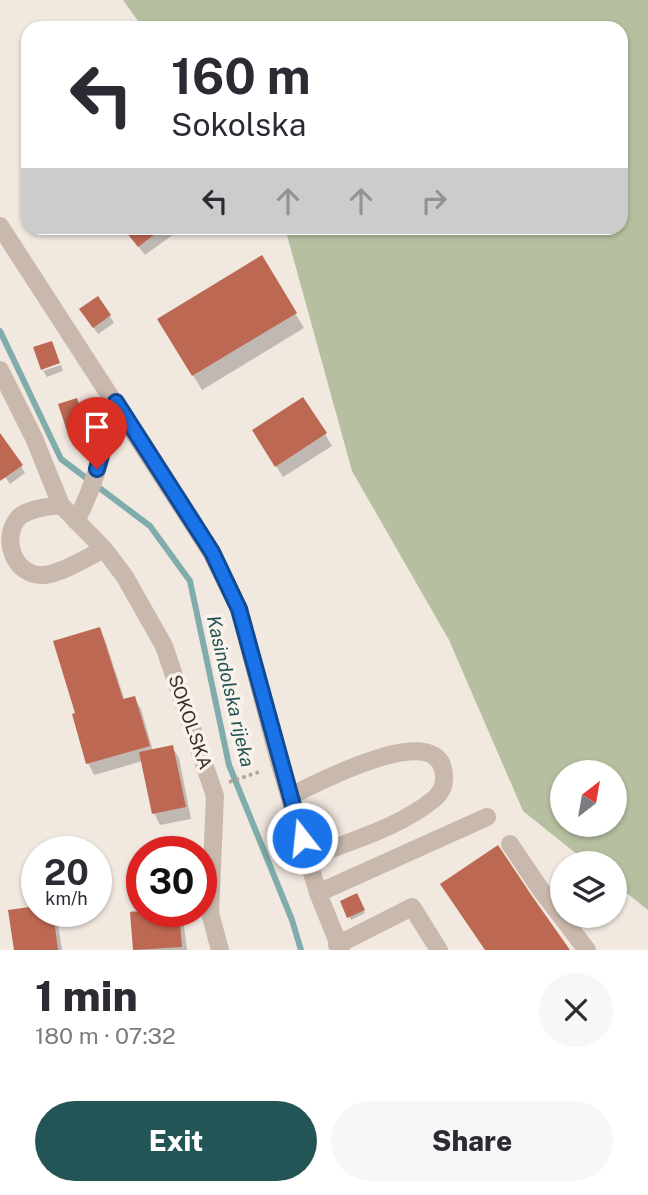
<!DOCTYPE html>
<html lang="en">
<head>
<meta charset="utf-8">
<style>
  :root { --surface:#fff; --page:#f7f7f7; --text:#2b2b33; --muted:#7c7c81; --accent:#235556 }
  body { margin:0; font-family:"Public Sans",sans-serif; background:var(--page); color:var(--text); height:100vh; display:flex; flex-direction:column; font-size:26px; white-space:nowrap }
  * { box-sizing:border-box; margin:0 }
  p { font-size:23px; color:var(--muted) }
  .icon { flex:none; width:38px; height:38px; fill:none; stroke:currentColor; stroke-width:2; stroke-linecap:round; stroke-linejoin:round }
  .map { position:relative; height:950px; overflow:hidden }
  .sheet { display:flex; flex-direction:column; background:var(--surface); flex:1 }
  .sheet>* { flex:none }
  .hud { position:absolute; left:21px; top:21px; width:607px; height:214px; border-radius:21px; box-shadow:0 2px 5px #0004; background:#fff; color:var(--text); overflow:hidden }
  .needle { width:46px; rotate:31deg }
  .fabs { position:absolute; left:550px; top:760px; display:grid; gap:14px }
  .fabs a { display:grid; place-items:center; width:77px; height:77px; border-radius:50%; background:var(--surface); box-shadow:0 2px 5px #0004; font-size:35px }
  .speed { position:absolute; left:21px; top:836px; display:flex; gap:14px; font-size:35px; font-weight:700; text-align:center }
  .speed>* { display:grid; place-content:center; width:91px; height:91px; border-radius:50%; background:var(--surface); box-shadow:0 2px 5px #0004; line-height:1 }
  .speed small { font-size:18px; font-weight:400 }
  .speed .limit { border:10px solid #d22; background:#fff; color:#111 }
  .pin { position:absolute; display:grid; place-items:center; width:60px; height:60px; color:#fff; margin:-72px -30px; border-radius:50% 50% 50% 0; rotate:-45deg; box-shadow:0 0 7px #0007 }
  .pin .icon { rotate:45deg }
  .me { position:absolute; width:77px; margin:-38px; rotate:344deg; stroke-linejoin:round; filter:drop-shadow(0 0 5px #0008) }
  .turn { display:flex; align-items:center; gap:24px; height:147px; padding:0 35px; font-size:32px }
  .turn .icon { width:91px; height:91px; stroke-width:2.5 }
  .turn b { display:block; font-size:49px; line-height:60px }
  .lanes { display:flex; align-items:center; height:66px; padding:0 35px; background:#0003; justify-content:center; gap:35px; direction:ltr }
  .lanes .off { opacity:.35 }
  .round { display:grid; place-items:center; flex:none; width:74px; height:74px; border-radius:37px; background:var(--page) }
  .overview { display:flex; align-items:center; justify-content:space-between; height:119px; padding:0 35px }
  h1 { font-size:42px; font-weight:800; line-height:52px }
  .cta { display:flex; gap:14px; margin-top:auto; padding:14px 35px }
  .cta a { flex:1; height:80px; border-radius:42px; background:var(--accent); color:#fff; font-size:28px; font-weight:800; line-height:80px; text-align:center }
  .cta a+a { background:var(--page); color:var(--text) }
  .map>svg:first-child { display:block }
</style>
</head>
<body>
<div class="map">
<svg width="648" height="950" viewBox="0 0 648 950">
  <rect width="100%" height="100%" fill="#f1e8e0"/>
  <!-- green -->
  <path fill="#b6c0a0" fill-rule="evenodd" d="M 123,0 L 648,0 L 648,910 L 614,883 L 614,863 L 588,863 L 523,811 L 449,640 L 352,471 L 285,228 L 621,228 L 621,28 L 143,28 ZM 562,772 L 614,772 L 614,824 L 562,824 Z"/>
  <!-- shadow -->
  <path fill="#0003" d="M 124,228 L 170,228 L 174,234 L 145,255 Z
    M 261,257 L 304,328 L 202,390 L 159,319 Z
    M 110,316 L 114,323 L 98,334 L 86,317 Z
    M 61,365 L 63,371 L 47,377 L 43,371 Z
    M 76,400 L 91,438 L 75,444 L 71,436 Z
    M 325,434 L 332,446 L 283,477 L 261,442 Z
    M 0,455 L 21,466 L 25,473 L 10,484 L 0,470 Z
    M 99,629 L 105,640 L 125,701 L 134,698 L 141,709 L 153,751 L 172,747 L 179,758 L 191,819 L 160,825 L 154,813 L 143,761 L 94,775 L 88,763 L 77,714 Z
    M 356,896 L 365,913 L 351,920 L 342,902 Z
    M 142,910 L 142,912 L 180,912 L 183,918 L 187,950 L 135,950 L 131,911 Z
    M 37,912 L 54,912 L 57,917 L 62,950 L 16,950 Z"/>
  <g fill="none" stroke-linecap="round" stroke-linejoin="round">
    <!-- stream -->
    <path stroke="#80acac" stroke-width="6" d="M 0,331 L 61,459 L 150,526 L 190,581 L 229,765 L 292,920 L 301,950"/>
  </g>
  <!-- building -->
  <path fill="#bd6852" d="M 123,228 L 163,228 L 138,247 Z
    M 262,255 L 297,313 L 192,376 L 157,319 Z
    M 98,296 L 111,315 L 93,328 L 79,309 Z
    M 52,341 L 60,363 L 41,370 L 33,347 Z
    M 303,397 L 327,433 L 275,467 L 252,430 Z
    M 77,398 L 88,431 L 69,437 L 58,404 Z
    M 0,433 L 23,465 L 0,481 Z
    M 100,627 L 123,699 L 135,696 L 150,746 L 86,764 L 72,714 L 75,713 L 53,641 Z
    M 173,745 L 186,807 L 152,814 L 139,752 Z
    M 498,845 L 532,896 L 570,950 L 485,950 L 440,884 Z
    M 357,893 L 365,910 L 347,918 L 340,901 Z
    M 37,906 L 37,912 L 53,912 L 58,950 L 14,950 L 8,910 Z
    M 130,912 L 179,912 L 182,947 L 133,950 Z"/>
  <g fill="none" stroke-linecap="round" stroke-linejoin="round">
    <!-- path -->
    <path stroke="#b5a296" stroke-width="3.5" stroke-dasharray="3.5 3.5" stroke-linecap="butt" d="M 229,782 L 262,771"/>
    <!-- minor -->
    <path stroke="#c9b8ac" stroke-width="18" d="M 0,226 L 211,552 L 239,609 L 280,765 L 318,893 L 341,950
      M 0,370 L 34,438 L 61,505 L 104,549 L 125,577 L 164,646 L 215,796 L 210,913 L 220,950
      M 61,505 C 48,507 30,508 19,517 C 0,538 14,577 44,575 C 61,574 88,557 104,549
      M 76,521 C 96,484 105,442 116,402
      M 290,796 C 314,785 442,715 444,776 C 445,786 441,793 434,799 C 399,828 349,841 308,858
      M 510,844 L 541,890 L 587,950
      M 318,893 L 487,817
      M 337,945 L 412,907 L 439,950"/>
  </g>
  <g fill="none" stroke-linecap="round" stroke-linejoin="round">
    <!-- route casing -->
    <g stroke="#114b97" stroke-width="18">
      <path id="route" d="M 97,469 L 116,402 L 212,552 L 239,609 L 302,838"/>
    </g>
    <!-- route -->
    <use href="#route" stroke="#1a73e8" stroke-width="12"/>
  </g>
  <g text-anchor="middle" stroke-width="7" stroke-linejoin="round" paint-order="stroke">
    <!-- street labels -->
    <g font-size="18" fill="#372e2a" stroke="#f9f3ec">
      <text transform="translate(190 722) rotate(71)" y="6">SOKOLSKA</text>
    </g>
    <!-- water labels -->
    <g font-size="19" font-style="italic" fill="#235556" stroke="#f9f3ec">
      <text transform="translate(231 691) rotate(77)" y="7">Kasindolska rijeka</text>
    </g>
  </g>
</svg>
<div class="fabs">
<a><svg class="needle" viewBox="-14 -14 28 28"><path d="M0-13l5 13h-10z" fill="#e53935"/><path d="M0 13l5-13h-10z" fill="#7c7c81"/></svg></a>
<a><svg class="icon" aria-label="layers" viewBox="0 0 24 24"><path d="M12 4l9 5-9 5-9-5zM3 14l9 5 9-5"/></svg></a>
</div>
<div class="speed"><div>20<small>km/h</small></div><div class="limit">30</div></div>
<div class="pin" style="left:97px;top:469px;background:#d93025"><svg class="icon" aria-label="arrive" viewBox="0 0 24 24"><path d="M6 21V4h12l-3 4 3 4H6"/></svg></div>
<svg class="me" style="left:302px;top:838px" viewBox="-20 -20 40 40"><circle r="17" fill="#1a73e8" stroke="#fff" stroke-width="3"/><path d="M0-11L8 9 0 5-8 9z" fill="#fff"/></svg>
<div class="hud">
<div class="turn"><svg class="icon" aria-label="left" viewBox="0 0 24 24"><path d="M17 20v-9H6M10 6l-5 5 5 5"/></svg><div><b>160 m</b>Sokolska</div></div>
<div class="lanes"><svg class="icon" aria-label="left" viewBox="0 0 24 24"><path d="M17 20v-9H6M10 6l-5 5 5 5"/></svg><svg class="icon off" aria-label="ahead" viewBox="0 0 24 24"><path d="M12 20V5M6 11l6-6 6 6"/></svg><svg class="icon off" aria-label="ahead" viewBox="0 0 24 24"><path d="M12 20V5M6 11l6-6 6 6"/></svg><svg class="icon off" aria-label="right" viewBox="0 0 24 24"><path d="M7 20v-9h11M14 6l5 5-5 5"/></svg></div>
</div>
</div>
<section class="sheet">
<div class="overview"><div><h1>1 min</h1><p>180 m · 07:32</p></div><a class="round"><svg class="icon" aria-label="close" viewBox="0 0 24 24"><path d="M6 6l12 12M18 6L6 18"/></svg></a></div>
<div class="cta"><a>Exit</a><a>Share</a></div>
</section>
</body>
</html>
